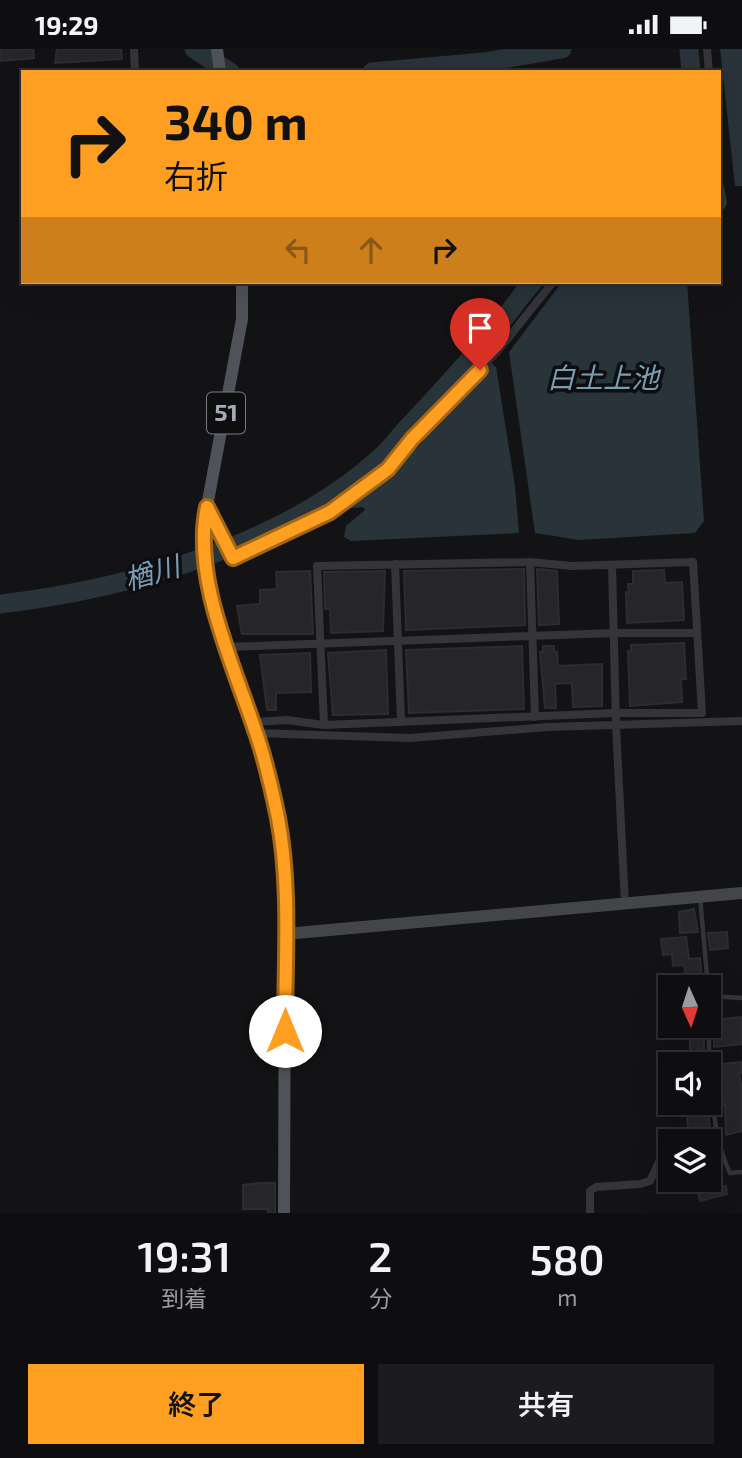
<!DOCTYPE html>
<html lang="ja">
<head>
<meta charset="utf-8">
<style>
  :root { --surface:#0e0e10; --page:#1c1c1e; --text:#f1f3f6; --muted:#9b9c9f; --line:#2e2e30; --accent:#ff9f21 }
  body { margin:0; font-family:"Exo 2","Noto Sans JP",sans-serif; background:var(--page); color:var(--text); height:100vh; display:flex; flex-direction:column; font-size:26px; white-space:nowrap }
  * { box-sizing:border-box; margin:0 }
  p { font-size:23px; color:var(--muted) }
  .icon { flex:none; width:38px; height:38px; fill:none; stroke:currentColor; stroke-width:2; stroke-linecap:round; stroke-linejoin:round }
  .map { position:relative; height:1164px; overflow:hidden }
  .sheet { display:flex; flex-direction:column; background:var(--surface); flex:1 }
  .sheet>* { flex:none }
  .guide { position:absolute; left:21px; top:21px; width:700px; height:214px; border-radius:0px; box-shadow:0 7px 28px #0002,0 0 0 2px var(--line); background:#ff9f21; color:#111; overflow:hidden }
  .needle { width:46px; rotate:177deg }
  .tools { position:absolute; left:658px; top:926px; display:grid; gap:14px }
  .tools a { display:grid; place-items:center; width:63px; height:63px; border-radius:0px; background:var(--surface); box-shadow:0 7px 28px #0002,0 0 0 2px var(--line); font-size:35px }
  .pin { position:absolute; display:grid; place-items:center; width:60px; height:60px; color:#fff; margin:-72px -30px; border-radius:50% 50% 50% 0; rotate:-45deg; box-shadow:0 0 7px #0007 }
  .pin .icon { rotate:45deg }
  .me { position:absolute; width:77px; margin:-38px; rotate:0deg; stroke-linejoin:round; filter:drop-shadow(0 0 5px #0008) }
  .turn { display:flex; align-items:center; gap:24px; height:147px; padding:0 28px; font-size:32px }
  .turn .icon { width:91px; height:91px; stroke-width:2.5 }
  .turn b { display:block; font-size:49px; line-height:60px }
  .lanes { display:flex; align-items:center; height:66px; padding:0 28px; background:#0003; justify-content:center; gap:35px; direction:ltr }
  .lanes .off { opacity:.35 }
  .eta { display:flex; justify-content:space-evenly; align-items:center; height:119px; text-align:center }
  .eta b { font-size:42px; font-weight:600; line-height:49px }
  .primary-button { display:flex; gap:14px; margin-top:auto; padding:14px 28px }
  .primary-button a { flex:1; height:80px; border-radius:0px; background:var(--accent); color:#111; font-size:28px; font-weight:600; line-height:80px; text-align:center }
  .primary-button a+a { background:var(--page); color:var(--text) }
  .status { display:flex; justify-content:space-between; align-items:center; height:49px; padding:0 35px; background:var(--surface); direction:ltr }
  .status svg { height:19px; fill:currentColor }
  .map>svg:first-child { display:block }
</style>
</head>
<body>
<div class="status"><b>19:29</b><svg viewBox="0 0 49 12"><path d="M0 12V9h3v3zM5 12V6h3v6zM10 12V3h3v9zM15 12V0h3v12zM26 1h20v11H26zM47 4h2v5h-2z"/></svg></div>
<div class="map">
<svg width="742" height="1164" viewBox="0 0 742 1164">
  <rect width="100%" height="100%" fill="#131315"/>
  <!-- water -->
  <path fill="#28343a" d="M 720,0 L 742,0 L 742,137 L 735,137 Z
    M 562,233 L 687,233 L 704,472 L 695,484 L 579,491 L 535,484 L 509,303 Z
    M 489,312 L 496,318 L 515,437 L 519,484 L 351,492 L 344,488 L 346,477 L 365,461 L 363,458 L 351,459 L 347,455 L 382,431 L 423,393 L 422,384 Z"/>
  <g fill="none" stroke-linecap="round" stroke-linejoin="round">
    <!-- river -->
    <path stroke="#28343a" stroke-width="19" d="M 194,0 L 230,23
      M 689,0 L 691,23
      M 372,23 L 484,13 L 562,0
      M 0,555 C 129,540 288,495 384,405 C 393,396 400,386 409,377 C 439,345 469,313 497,278 C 510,263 520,247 533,233"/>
  </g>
  <!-- building -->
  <path fill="#262629" stroke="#2d2d31" stroke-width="2" d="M 0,0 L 33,0 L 34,9 L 0,12 Z
    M 57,0 L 121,0 L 122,10 L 55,14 Z
    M 524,520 L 525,576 L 406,581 L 404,522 Z
    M 537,520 L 557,522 L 559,575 L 539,576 Z
    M 664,521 L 665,534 L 682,533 L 684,571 L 627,574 L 626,543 L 629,543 L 628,535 L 633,535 L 633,522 Z
    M 310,522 L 313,585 L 242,585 L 237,557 L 260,555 L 260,541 L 277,540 L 276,523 Z
    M 385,522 L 383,582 L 331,584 L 330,560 L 325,560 L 324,523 Z
    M 684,594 L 686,630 L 681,630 L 682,653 L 630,657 L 628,602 L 631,602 L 631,596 Z
    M 522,597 L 524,660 L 409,664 L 406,601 Z
    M 543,597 L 554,597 L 554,603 L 557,603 L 558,617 L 602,615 L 602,657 L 573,658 L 572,634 L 555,635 L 556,659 L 545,659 L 540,603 L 543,603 Z
    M 386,601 L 388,665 L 333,666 L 328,604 Z
    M 310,604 L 311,643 L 276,644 L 276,661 L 267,661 L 260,606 Z
    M 694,860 L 698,883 L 680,884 L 679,863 Z
    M 727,883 L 728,899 L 710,901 L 708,884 Z
    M 686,888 L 689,910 L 700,909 L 702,938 L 687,938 L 684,916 L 673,917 L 672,905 L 663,906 L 661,890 Z
    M 714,952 L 721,953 L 722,970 L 742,968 L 742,995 L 714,998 Z
    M 704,979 L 704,1011 L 690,1011 L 690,980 Z
    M 742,1013 L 742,1024 L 739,1024 L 742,1041 L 742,1082 L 726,1086 L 725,1056 L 718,1057 L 714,1016 Z
    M 685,1054 L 707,1054 L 711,1088 L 703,1092 L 690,1092 Z
    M 720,1133 L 721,1138 L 726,1137 L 727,1145 L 700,1152 L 697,1140 Z
    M 259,1134 L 275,1134 L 275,1164 L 268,1164 L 268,1160 L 243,1160 L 243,1136 Z"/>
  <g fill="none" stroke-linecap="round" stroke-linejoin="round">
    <!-- lane -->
    <path stroke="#34353a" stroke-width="4.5" d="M 700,848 L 708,938
      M 709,950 L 709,947 L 742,949
      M 709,1015 L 709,976
      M 709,1018 C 713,1054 714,1091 730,1124 L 742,1123"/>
    <!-- street -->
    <path stroke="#34353a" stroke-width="8" d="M 134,0 L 135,23
      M 707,0 L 709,23
      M 719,133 L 723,154 L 719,160
      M 207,458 L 233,509 L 330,463 L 388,420 L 412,390 L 496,304 L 553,233
      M 530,513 L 535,668
      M 395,515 L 401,673
      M 612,516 L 616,677 L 625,855
      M 227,598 L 615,584 L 696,584
      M 253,673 L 287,671 L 324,676 L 615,664 L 702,664 L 693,513 L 572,517 L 530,513 L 317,517 L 324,676
      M 256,684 L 410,689 L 548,678 L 742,672
      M 709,1095 L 719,1093
      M 590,1164 L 590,1142 L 596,1138 L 640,1135 L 650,1132 L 661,1109 L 670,1106"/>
    <!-- secondary -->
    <path stroke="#42454a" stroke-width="12" d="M 285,885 L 742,844"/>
    <!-- primary -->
    <path stroke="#4f5359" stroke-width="12" d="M 217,0 L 220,23
      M 242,233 L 242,270 L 205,468 L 210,539 L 256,684 L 278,769 L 282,806 L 285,885 L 284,1164"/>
  </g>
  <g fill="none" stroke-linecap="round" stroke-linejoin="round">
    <!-- route casing -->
    <g stroke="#a66715" stroke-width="18">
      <path id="route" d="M 285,982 C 285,912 291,838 278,769 C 272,740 265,709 255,681 C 233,614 192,529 207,458 L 233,509 L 330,463 L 388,420 L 412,390 L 480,321"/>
    </g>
    <!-- route -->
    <use href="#route" stroke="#ff9f21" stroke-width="12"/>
  </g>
  <g text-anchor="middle" stroke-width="7" stroke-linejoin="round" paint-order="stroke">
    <!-- shield labels -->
    <rect fill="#0e0e10" stroke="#767c84" stroke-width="2" x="207" y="343.5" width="38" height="41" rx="5"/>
    <g font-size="24" font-weight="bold" fill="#a3abb6">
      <text x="226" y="372">51</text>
    </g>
    <!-- water labels -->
    <g font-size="28" font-style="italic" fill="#779eb5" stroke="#0e0e10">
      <text x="603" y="339">白土上池</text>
      <text transform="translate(152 524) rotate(-16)" y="10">楢川</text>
    </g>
  </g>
</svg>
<div class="tools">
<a><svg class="needle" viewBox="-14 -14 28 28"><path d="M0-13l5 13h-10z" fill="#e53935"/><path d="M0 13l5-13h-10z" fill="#9b9c9f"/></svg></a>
<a><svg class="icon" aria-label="sound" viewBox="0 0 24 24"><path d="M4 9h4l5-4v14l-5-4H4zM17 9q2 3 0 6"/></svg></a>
<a><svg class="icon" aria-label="layers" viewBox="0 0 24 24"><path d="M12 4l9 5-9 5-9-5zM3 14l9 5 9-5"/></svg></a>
</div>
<div class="pin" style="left:480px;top:321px;background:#d93025"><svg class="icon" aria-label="arrive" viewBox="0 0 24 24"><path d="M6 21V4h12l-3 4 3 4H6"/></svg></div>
<svg class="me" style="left:285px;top:982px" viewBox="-20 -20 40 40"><circle r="19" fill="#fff"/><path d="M0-13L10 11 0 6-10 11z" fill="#ff9f21"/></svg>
<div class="guide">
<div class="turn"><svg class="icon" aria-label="right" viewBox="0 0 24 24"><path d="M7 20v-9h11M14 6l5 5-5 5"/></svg><div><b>340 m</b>右折</div></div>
<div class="lanes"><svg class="icon off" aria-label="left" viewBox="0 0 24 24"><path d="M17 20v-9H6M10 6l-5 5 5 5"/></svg><svg class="icon off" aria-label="ahead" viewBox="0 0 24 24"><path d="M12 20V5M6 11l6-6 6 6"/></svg><svg class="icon" aria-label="right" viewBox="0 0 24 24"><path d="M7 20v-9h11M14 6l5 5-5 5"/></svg></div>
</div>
</div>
<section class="sheet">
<div class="eta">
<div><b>19:31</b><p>到着</p></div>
<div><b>2</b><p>分</p></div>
<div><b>580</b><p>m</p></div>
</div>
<div class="primary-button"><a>終了</a><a>共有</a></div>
</section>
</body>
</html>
